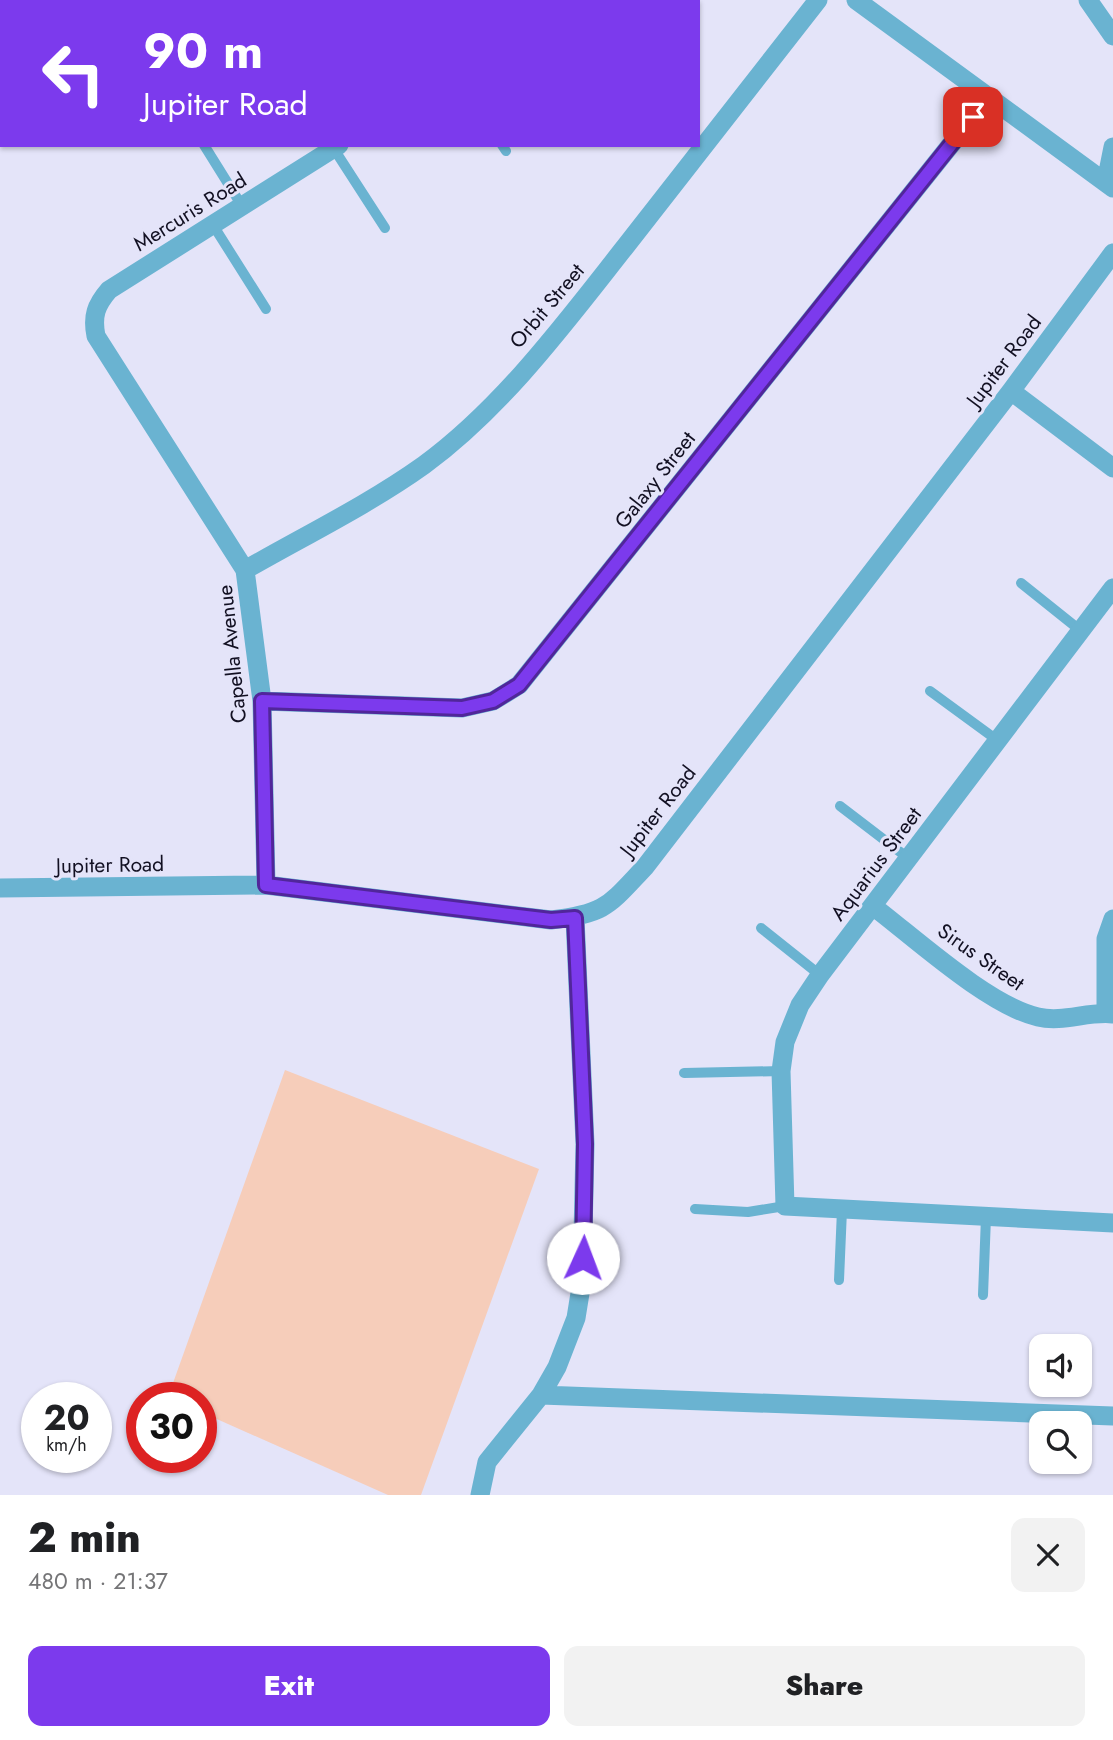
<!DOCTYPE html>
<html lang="en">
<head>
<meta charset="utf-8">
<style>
  :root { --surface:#fff; --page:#f2f2f2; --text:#202124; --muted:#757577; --accent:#7c3aed }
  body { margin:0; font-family:Jost,sans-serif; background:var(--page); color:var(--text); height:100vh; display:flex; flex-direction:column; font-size:26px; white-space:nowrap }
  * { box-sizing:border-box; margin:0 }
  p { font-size:23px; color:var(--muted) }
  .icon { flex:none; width:38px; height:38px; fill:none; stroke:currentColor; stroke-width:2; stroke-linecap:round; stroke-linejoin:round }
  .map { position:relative; height:1495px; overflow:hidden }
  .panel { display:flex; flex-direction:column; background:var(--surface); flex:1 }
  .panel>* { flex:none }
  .top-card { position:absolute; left:0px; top:0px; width:700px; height:147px; box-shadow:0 2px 5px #0004; background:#7c3aed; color:#fff; overflow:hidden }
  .fabs { position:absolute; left:1029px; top:1334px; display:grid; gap:14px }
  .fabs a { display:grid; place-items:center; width:63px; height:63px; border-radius:14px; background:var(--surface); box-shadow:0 2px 5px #0004; font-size:35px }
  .speed { position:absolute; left:21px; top:1382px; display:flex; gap:14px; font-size:35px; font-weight:700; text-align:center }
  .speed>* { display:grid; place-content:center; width:91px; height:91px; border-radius:50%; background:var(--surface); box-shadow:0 2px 5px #0004; line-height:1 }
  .speed small { font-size:18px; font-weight:400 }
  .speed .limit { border:10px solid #d22; background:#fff; color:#111 }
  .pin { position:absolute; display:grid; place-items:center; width:60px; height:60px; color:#fff; margin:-30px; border-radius:14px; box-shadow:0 4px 10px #0006 }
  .me { position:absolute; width:77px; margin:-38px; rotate:2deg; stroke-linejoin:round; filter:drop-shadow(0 0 5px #0008) }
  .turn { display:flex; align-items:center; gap:24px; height:147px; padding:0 28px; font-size:32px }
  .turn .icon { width:91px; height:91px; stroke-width:2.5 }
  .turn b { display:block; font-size:49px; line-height:60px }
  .round { display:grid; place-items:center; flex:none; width:74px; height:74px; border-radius:14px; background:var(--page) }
  .summary { display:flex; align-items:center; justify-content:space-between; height:119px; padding:0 28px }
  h1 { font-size:42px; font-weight:800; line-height:52px }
  .action { display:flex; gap:14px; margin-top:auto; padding:14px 28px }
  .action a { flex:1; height:80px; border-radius:14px; background:var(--accent); color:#fff; font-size:28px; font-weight:800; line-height:80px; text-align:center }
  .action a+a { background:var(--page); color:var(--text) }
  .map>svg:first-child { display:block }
</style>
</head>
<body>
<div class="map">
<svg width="1113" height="1495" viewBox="0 0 1113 1495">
  <rect width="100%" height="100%" fill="#e4e4f9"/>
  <!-- green -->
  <path fill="#f6cdba" d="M 285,1070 L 539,1169 L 421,1495 L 388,1495 L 201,1412 L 201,1398 L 168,1397 Z"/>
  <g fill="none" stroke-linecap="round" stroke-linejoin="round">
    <!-- lane -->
    <path stroke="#6ab3d1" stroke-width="10" d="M 453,0 L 454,2
      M 204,145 L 242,206
      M 502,145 L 506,151
      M 334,149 L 385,228
      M 213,225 L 266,309
      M 1021,583 L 1081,631
      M 930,691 L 997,740
      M 840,806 L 908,858
      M 761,928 L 820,975
      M 684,1073 L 781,1071
      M 695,1209 L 748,1212 L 785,1206
      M 839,1280 L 842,1210
      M 983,1295 L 986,1217"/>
    <!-- street -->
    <path stroke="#6ab3d1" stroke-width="19" d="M 856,0 L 1113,188
      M 1088,0 L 1113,36
      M 72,2 L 75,0
      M 549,2 L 552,0
      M 0,48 L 2,47
      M 1106,182 L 1113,147
      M 1011,391 L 1113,468
      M 245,570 C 304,536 368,505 424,465 C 503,407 565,323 625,247 C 689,164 754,82 818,0
      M 1113,588 L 820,975 L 800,1005 L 785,1042 L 781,1071 L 785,1206 L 1113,1223
      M 262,701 L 462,708 L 493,701 L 519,685 L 989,97
      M 266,885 L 262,701 L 245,570 L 96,336 C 92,316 96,305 109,290 L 339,145
      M 0,888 L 266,885 L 551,920 C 606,914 609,905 645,867 L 1011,391 L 1113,253
      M 874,907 C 916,939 989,1006 1038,1017 C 1063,1023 1088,1011 1113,1014
      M 1106,1013 L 1106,939 L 1113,919
      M 541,1395 L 1113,1416
      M 480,1495 L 487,1462 L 541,1395 L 557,1367 L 576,1318 L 582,1281 L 585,1144 L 575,918"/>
  </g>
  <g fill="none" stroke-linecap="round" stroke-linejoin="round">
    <!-- route casing -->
    <g stroke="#51269a" stroke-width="18">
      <path id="route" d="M 583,1258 L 585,1144 L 575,918 L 551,920 L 266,885 L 262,701 L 462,708 L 493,701 L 519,685 L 973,117"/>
    </g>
    <!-- route -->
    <use href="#route" stroke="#7c3aed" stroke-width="12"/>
  </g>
  <g text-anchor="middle" stroke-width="6" stroke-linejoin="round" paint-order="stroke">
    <!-- street labels -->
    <g font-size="21" fill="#121022" stroke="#e4e4f9">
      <text transform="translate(190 212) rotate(-32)" y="7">Mercuris Road</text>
      <text transform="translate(547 306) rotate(-50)" y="7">Orbit Street</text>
      <text transform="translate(1004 361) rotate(-53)" y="7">Jupiter Road</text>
      <text transform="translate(655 480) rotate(-52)" y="7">Galaxy Street</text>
      <text transform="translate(232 654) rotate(-96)" y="7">Capella Avenue</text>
      <text transform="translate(658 811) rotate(-52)" y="7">Jupiter Road</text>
      <text transform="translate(876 864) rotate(-53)" y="7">Aquarius Street</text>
      <text transform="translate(110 865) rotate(-1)" y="7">Jupiter Road</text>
      <text transform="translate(981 957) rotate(35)" y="7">Sirus Street</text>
    </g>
  </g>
</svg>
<div class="fabs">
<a><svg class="icon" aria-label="sound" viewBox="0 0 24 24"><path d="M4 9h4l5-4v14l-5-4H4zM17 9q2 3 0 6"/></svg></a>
<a><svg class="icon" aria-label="search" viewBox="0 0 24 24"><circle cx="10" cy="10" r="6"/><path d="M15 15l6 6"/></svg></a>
</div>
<div class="speed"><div>20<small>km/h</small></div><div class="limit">30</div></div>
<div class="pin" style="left:973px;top:117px;background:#d93025"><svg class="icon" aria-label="arrive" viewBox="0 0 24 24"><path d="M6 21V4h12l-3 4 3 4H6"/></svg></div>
<svg class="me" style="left:583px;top:1258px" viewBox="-20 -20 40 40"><circle r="19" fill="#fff"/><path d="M0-13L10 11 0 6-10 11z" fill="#7c3aed"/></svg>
<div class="top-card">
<div class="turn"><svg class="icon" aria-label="left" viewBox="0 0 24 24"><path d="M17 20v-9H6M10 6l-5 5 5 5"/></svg><div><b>90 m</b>Jupiter Road</div></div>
</div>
</div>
<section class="panel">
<div class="summary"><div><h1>2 min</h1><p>480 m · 21:37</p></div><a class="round"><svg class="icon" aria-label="close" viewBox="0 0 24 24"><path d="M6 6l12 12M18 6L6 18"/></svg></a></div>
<div class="action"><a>Exit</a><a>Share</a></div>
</section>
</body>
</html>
